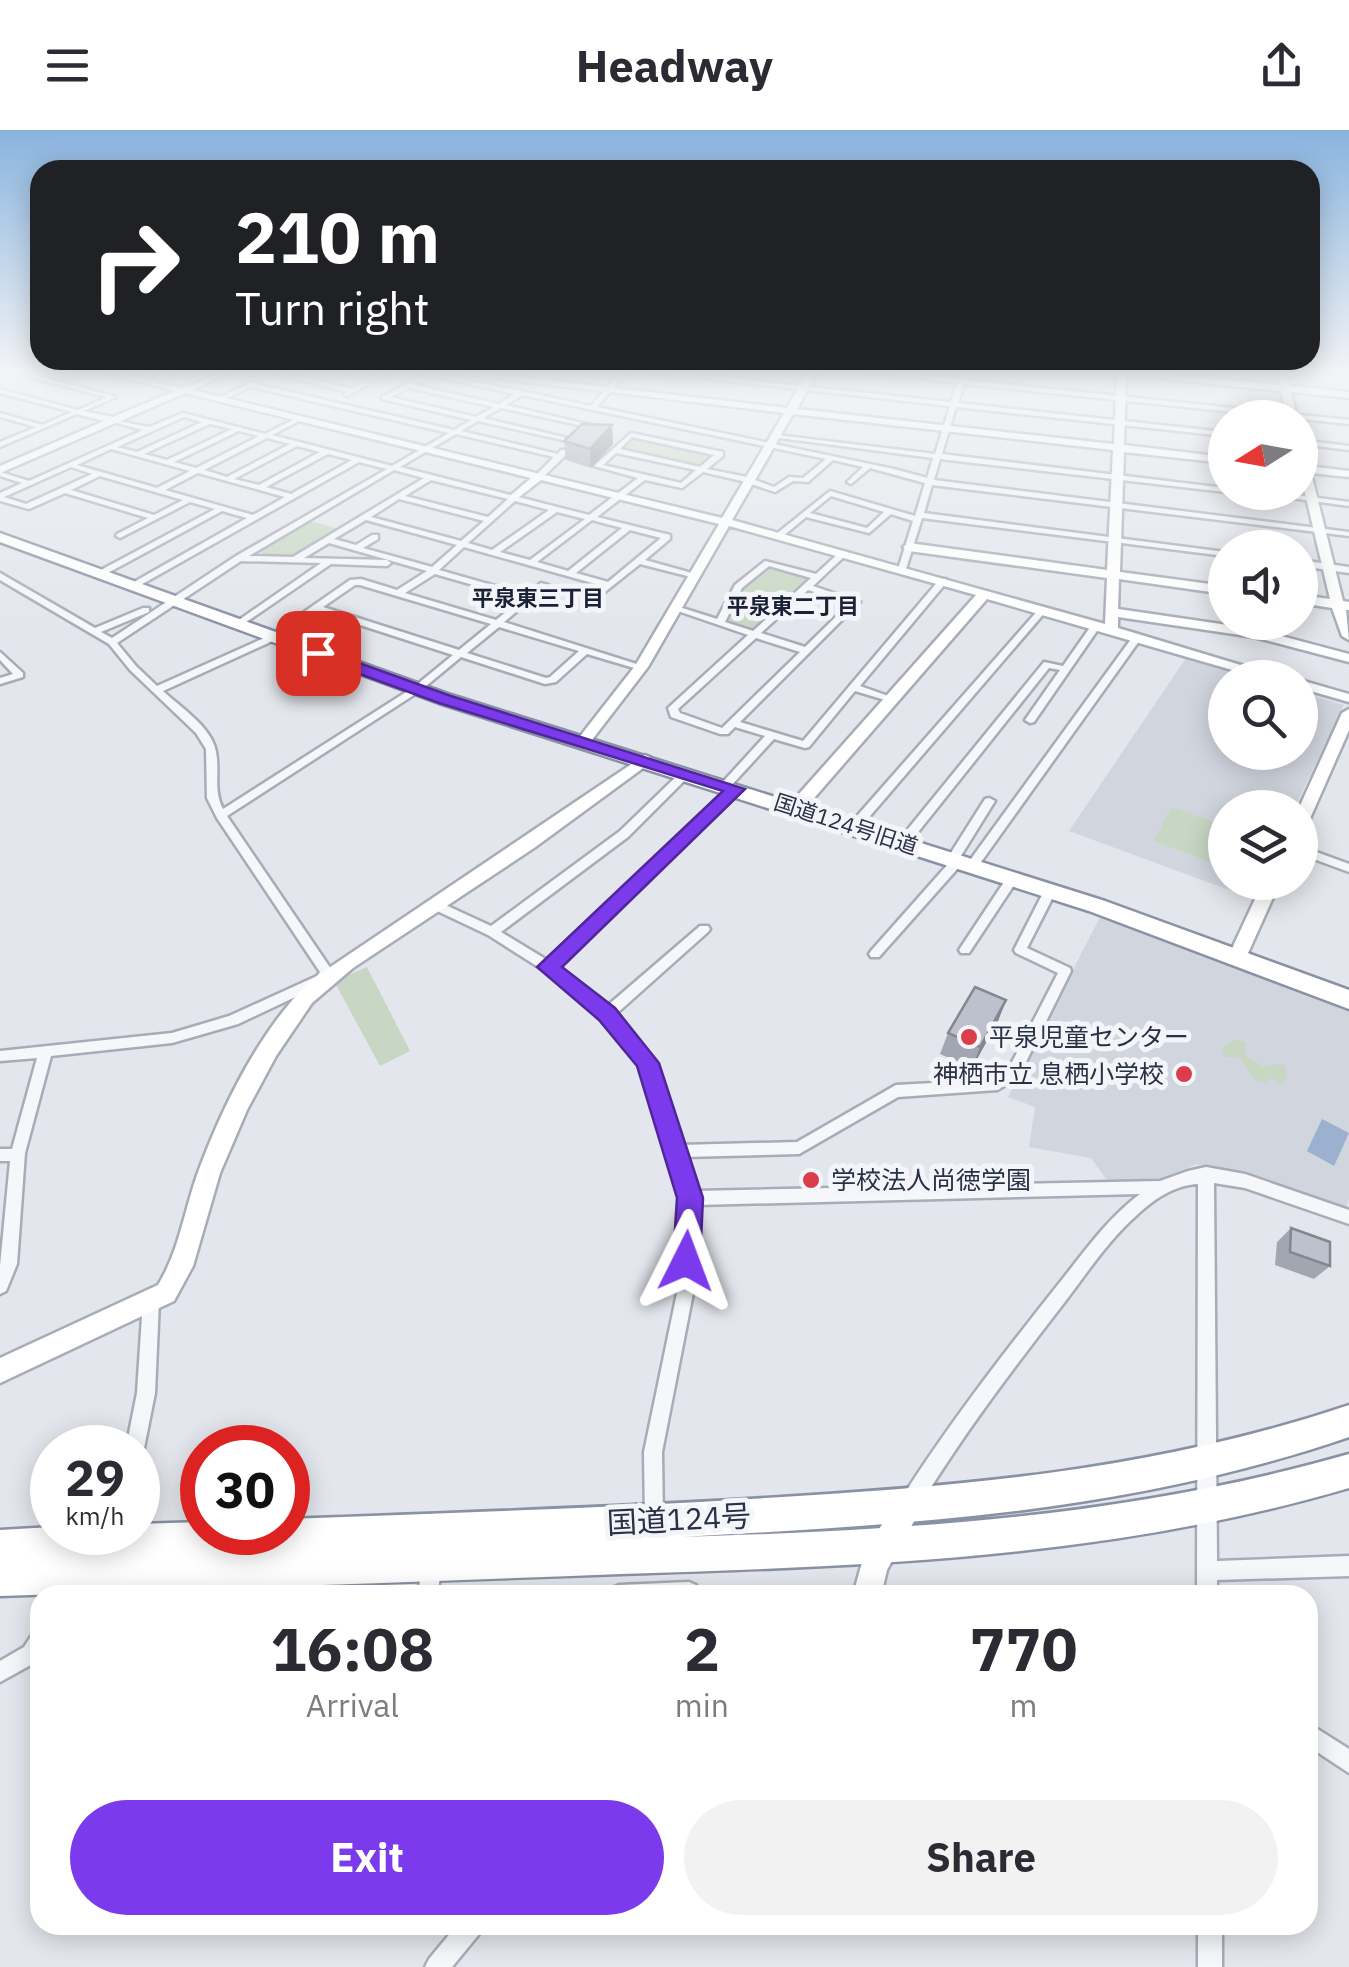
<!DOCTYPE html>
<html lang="en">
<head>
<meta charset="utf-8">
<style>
  :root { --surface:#fff; --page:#f2f2f3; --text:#2b2b33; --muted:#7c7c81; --accent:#7c3aed }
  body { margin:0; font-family:"IBM Plex Sans","Noto Sans JP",sans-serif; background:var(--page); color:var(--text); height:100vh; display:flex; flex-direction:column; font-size:38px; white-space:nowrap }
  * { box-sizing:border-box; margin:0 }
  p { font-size:32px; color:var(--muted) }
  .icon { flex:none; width:55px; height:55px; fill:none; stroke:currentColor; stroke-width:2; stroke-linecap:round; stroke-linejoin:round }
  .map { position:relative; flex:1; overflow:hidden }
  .details { position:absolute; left:30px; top:1455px; width:1288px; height:350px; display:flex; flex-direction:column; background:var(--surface); border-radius:30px; box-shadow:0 5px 25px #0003 }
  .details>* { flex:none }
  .guide { position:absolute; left:30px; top:30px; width:1290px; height:210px; border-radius:30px; box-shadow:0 5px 25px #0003; background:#202124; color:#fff; overflow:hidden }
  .needle { width:65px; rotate:259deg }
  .fabs { position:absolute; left:1208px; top:270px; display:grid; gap:20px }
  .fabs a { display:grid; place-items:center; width:110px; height:110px; border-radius:50%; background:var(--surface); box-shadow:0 5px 25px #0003; font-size:50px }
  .speed { position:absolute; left:30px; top:1295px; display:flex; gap:20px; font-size:50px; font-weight:700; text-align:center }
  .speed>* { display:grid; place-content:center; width:130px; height:130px; border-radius:50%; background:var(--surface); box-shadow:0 5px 25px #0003; line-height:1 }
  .speed small { font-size:25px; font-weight:400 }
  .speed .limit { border:15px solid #d22; background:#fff; color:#111 }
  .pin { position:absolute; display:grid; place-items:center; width:85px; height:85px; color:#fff; margin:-42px; border-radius:20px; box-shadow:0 5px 15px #0006 }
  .me { position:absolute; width:110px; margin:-55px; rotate:3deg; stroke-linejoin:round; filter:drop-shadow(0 0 8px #0008) }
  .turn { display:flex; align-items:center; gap:35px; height:210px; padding:0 40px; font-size:45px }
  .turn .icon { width:130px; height:130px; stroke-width:2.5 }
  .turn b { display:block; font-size:70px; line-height:85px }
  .eta { display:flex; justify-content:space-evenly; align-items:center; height:170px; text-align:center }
  .eta b { font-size:60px; font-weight:800; line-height:70px }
  .action { display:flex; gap:20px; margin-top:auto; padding:20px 40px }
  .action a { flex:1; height:115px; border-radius:60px; background:var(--accent); color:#fff; font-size:40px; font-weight:800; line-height:115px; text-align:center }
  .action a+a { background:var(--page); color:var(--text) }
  header { display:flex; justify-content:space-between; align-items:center; height:130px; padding:0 40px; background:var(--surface); font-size:45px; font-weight:800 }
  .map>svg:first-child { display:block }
</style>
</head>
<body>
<header><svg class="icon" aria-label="menu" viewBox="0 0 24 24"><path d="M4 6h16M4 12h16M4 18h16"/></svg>Headway<svg class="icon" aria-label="share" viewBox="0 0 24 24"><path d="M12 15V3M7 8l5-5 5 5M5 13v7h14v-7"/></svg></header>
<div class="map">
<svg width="1349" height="1837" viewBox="0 0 1349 1837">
  <rect width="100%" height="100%" fill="#e3e6ec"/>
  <!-- built -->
  <path fill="#d1d5de" d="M 1186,528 L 1252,547 L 1225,548 L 1225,622 L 1300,622 L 1300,562 L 1344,575 L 1295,677 L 1225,678 L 1225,752 L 1259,753 L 1251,768 L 1069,701 Z
    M 1101,785 L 1349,881 L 1349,1069 L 1344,1082 L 1196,1034 L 1157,1053 L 1109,1053 L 1091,1028 L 1029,1017 L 1035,977 L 1008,967 Z"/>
  <!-- green -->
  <path fill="#c7d7c3" d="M 632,307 L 716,324 L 701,337 L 619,319 Z
    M 311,391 L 339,399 L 293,427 L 264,426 L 261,422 Z
    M 772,436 L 807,446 L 808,450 L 754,500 L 726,492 L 743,457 Z
    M 1171,677 L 1225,696 L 1225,737 L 1154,711 Z
    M 367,837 L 410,921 L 380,936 L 334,851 Z
    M 1235,909 L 1246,913 L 1245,925 L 1264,937 L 1283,933 L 1287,942 L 1285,953 L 1279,955 L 1271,947 L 1268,953 L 1255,951 L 1240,928 L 1224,927 L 1222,919 Z"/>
  <!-- water -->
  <path fill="#9bb1cf" d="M 1322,989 L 1349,1003 L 1334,1036 L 1307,1021 Z"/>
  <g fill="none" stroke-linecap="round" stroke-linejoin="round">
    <!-- street casing -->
    <g stroke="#a7acb7" stroke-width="5">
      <path id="street" d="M 10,242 L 23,242 L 116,267 L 0,317 L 0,312 L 36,297 L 0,287 L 0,283 L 42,295 L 72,282 L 0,263 L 0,259 L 78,280 L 107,267 Z
        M 168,242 L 177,242 L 152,254 L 147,253 Z
        M 281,242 L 352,259 L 370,249 L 344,242 L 357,242 L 375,247 L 383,242 L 392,242 L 347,266 L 344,264 L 347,262 L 272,243 Z
        M 417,242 L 431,242 L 591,276 L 620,242 L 627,242 L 597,277 L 894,339 L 927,348 L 933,328 L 772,307 L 776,305 L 935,324 L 950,276 L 647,242 L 672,242 L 951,272 L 957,253 L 866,242 L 892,242 L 958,249 L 961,242 L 967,242 L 965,250 L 1349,290 L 1349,294 L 964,254 L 958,273 L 1225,302 L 1225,306 L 956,277 L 942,324 L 1225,358 L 1225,362 L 940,329 L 934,350 L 1349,402 L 1349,406 L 932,355 L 924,383 L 1225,422 L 1225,426 L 922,388 L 906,439 L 902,442 L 898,439 L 913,391 L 891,384 L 869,403 L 806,387 L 782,407 L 775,405 L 830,361 L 915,386 L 925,353 L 870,338 L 851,354 L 847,352 L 863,337 L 833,330 L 808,352 L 793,351 L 775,362 L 742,351 L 703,342 L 682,358 L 645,350 L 597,387 L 670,405 L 670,409 L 645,430 L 699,445 L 695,448 L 640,434 L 591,473 L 588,472 L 588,468 L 603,456 L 464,417 L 439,440 L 527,465 L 541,453 L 548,455 L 504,492 L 646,537 L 641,540 L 587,524 L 556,552 L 545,554 L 461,527 L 420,561 L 227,686 L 333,842 L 327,852 L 238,894 L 172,913 L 51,926 L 25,1023 L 17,1134 L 6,1161 L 0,1164 L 0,1136 L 10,1031 L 0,1031 L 0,1019 L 12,1019 L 37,928 L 0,931 L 0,921 L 172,903 L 229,886 L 317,846 L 320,842 L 217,688 L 207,668 L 206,619 L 196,603 L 130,540 L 109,514 L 0,450 L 0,443 L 95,498 L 143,478 L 149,478 L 149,482 L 101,502 L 112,508 L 236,426 L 387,339 L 359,332 L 137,457 L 134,456 L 134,452 L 247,388 L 222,381 L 104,445 L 101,444 L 101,440 L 215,379 L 190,372 L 120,408 L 116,406 L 117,404 L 148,388 L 65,363 L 29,379 L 0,371 L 0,363 L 22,353 L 0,346 L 0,342 L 29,351 L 143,300 L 113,292 L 113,290 L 149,297 L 183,283 L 265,304 L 299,287 L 303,287 L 303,289 L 272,305 L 392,336 L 449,303 L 251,257 L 222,270 L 217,269 L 254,251 L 257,253 L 256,254 L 454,300 L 471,290 L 382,269 L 382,267 L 425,245 ZM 432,246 L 515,264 L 499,274 L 414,255 ZM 409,258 L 494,277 L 476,287 L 390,267 ZM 522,265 L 826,329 L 803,348 L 789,347 L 774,357 L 747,347 L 707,339 L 723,326 L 723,322 L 631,303 L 594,336 L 638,348 L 589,385 L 400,337 L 456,304 L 554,327 L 535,346 L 542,348 L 567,324 L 567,320 L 561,320 L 558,324 L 461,301 L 478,291 L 576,313 L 580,311 L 483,288 L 501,278 L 592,298 L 595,296 L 506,275 ZM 184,287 L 202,292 L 137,322 L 117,317 ZM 210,294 L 232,299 L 167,330 L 144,324 ZM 239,301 L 259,306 L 196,338 L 174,332 ZM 632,307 L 714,325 L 700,337 L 620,319 ZM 267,308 L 290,314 L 227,347 L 204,340 ZM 297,316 L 320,322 L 259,355 L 234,349 ZM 111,319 L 190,341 L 157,358 L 77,335 ZM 616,323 L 696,340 L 681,353 L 603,335 ZM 328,324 L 352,330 L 291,364 L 266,357 ZM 71,337 L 92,344 L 26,374 L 4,367 ZM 394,340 L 424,348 L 293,427 L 249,426 ZM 198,343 L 285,367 L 253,385 L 165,360 ZM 100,346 L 183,370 L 154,385 L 71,360 ZM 431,350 L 508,369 L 488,387 L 405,366 ZM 831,366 L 884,382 L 867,398 L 810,383 ZM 399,369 L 484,391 L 461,411 L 371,387 ZM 515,371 L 549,380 L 492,420 L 468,413 ZM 557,382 L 585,389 L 530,430 L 500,422 ZM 366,390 L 457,415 L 432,437 L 363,418 L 378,409 L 378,405 L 372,405 L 356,415 L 334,409 ZM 592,390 L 622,398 L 568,441 L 537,432 ZM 630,400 L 661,408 L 608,452 L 576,443 ZM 329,413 L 427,441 L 397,460 L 361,449 L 350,450 L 271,505 L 157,556 L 136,536 L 117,513 L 241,431 L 321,433 L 236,492 L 234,494 L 239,497 L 331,434 L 387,436 L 391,433 L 387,430 L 304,428 ZM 435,444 L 522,469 L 496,490 L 405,463 ZM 355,455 L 360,455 L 491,494 L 459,520 L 323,477 ZM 317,481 L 453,525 L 414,557 L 223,679 C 213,660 220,642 216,622 C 212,597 180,577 163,561 L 277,509 ZM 499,497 L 579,521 L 550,547 L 546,548 L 467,523 Z
        M 1300,310 L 1349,316 L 1349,320 L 1300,314 Z
        M 1247,362 L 1273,362 L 1349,372 L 1349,376 Z
        M 841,421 L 848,423 L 813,456 L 860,472 L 740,592 L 803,611 L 940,449 L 946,449 L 946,453 L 860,556 L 897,569 L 892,572 L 855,561 L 809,617 L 805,618 L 774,609 L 730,657 L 722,657 L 722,653 L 765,606 L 735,597 L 728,604 L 720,604 L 671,587 L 668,578 L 748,505 L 672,479 L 676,476 L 717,489 L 735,455 L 765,431 L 816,444 ZM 769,436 L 811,448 L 753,501 L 725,492 L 742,458 ZM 808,460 L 850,473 L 805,517 L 761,503 ZM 756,508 L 800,522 L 722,598 L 680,583 L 678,579 Z
        M 1300,430 L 1349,437 L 1349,443 L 1300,436 Z
        M 1040,478 L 1047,480 L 858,700 L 850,700 L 850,694 Z
        M 1093,493 L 1101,495 L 1034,592 L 1030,593 L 1025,590 L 1060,540 L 1049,538 L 907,716 L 899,716 L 899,710 L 1044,532 L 1063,536 Z
        M 1137,504 L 1142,507 L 976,739 L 968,739 L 966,736 L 968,733 L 1134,505 Z
        M 0,522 L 23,543 L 23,547 L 0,554 L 0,548 L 13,544 L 0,530 Z
        M 686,640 L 690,641 L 690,645 L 628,707 L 501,802 L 547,830 L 732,657 L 740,657 L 740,661 L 556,837 L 607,876 L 700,796 L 708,796 L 710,799 L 708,802 L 615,885 L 654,933 L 680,1015 L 797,1012 L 896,955 L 990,950 L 1008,940 L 1058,843 L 1016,823 L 1014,820 L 1044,761 L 1050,757 L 1056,761 L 1027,818 L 1070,838 L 1071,841 L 1018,948 L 997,960 L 898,967 L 799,1024 L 684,1027 L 695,1061 L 1160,1051 L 1188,1041 L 1206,1037 L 1245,1044 L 1349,1080 L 1349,1094 L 1245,1058 L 1214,1053 L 1217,1431 L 1349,1426 L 1349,1446 L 1217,1450 L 1217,1465 L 1197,1465 L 1198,1054 C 1175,1055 1154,1069 1138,1084 C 1109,1109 1087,1143 1064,1173 C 1012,1240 961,1307 917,1380 L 910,1382 L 903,1380 L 901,1373 L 903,1366 C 949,1294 1000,1228 1053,1161 C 1080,1128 1105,1090 1140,1064 L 697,1075 L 693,1163 L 662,1322 L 663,1391 L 661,1398 L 654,1400 L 647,1398 L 645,1391 L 644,1322 L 677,1163 L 682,1068 L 641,935 L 602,888 L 543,840 L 488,805 L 433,779 L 431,776 L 437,772 L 441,773 L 491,796 L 620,701 L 682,641 Z
        M 989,668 L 995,671 L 959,729 L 961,734 L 959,737 L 879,827 L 871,827 L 869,824 L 871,821 L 949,733 L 947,729 L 985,669 Z
        M 1300,716 L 1349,734 L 1349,742 L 1300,724 Z
        M 1012,745 L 1018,749 L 969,823 L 961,823 L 959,820 L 961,817 L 1008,746 Z
        M 151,1163 L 157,1165 L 159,1171 L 155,1263 L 144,1318 L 141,1324 L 138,1326 L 138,1318 L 126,1318 L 137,1263 L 143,1171 L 145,1165 Z
        M 432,1426 L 439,1429 L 442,1436 L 437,1465 L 417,1465 L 425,1429 Z
        M 689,1452 L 696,1455 L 698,1465 L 609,1465 L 612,1458 L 619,1455 Z
        M 40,1500 L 38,1531 L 0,1552 L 0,1531 L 24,1517 L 33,1503 Z
        M 1308,1593 L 1349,1619 L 1349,1643 L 1308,1616 Z
        M 457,1795 L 484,1795 L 480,1803 L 452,1837 L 425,1837 L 429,1829 Z
        M 1198,1795 L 1222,1795 L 1222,1837 L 1198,1837 Z"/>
    </g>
    <!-- secondary casing -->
    <g stroke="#a7acb7" stroke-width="5">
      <path id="secondary" d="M 105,242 C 129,242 166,259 184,257 C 201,254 212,242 230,242 L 193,260 L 722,388 L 784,283 L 443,242 L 476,242 L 787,278 L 808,242 L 817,242 L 797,279 L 1114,314 L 1117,242 L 1154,242 L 1280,255 L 1278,248 L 1283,245 L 1288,248 L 1290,256 L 1349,262 L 1349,268 L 1291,262 L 1297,288 L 1287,288 L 1281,261 L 1126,245 L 1124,315 L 1225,327 L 1225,333 L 1124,322 L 1120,442 L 1225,456 L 1225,464 L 1119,449 L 1118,479 L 1255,499 L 1349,524 L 1349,532 L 1254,507 L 1118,487 L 1118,498 L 1284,548 L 1260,548 L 987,469 L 802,682 L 796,683 L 788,678 L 790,674 L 976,465 L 729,396 L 648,537 L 588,615 L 578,615 L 578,609 L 635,536 L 719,394 L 541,350 L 514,371 L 510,370 L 510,366 L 531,348 L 185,263 L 0,343 L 0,336 L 104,291 L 77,284 L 77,280 L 113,287 L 175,261 ZM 793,284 L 1113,320 L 1107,440 L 909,413 L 903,417 L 909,421 L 1107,448 L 1105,494 L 732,390 Z
        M 1300,317 L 1305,320 L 1309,336 L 1349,341 L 1349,347 L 1311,343 L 1343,471 L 1349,472 L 1349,480 L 1346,480 L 1349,510 L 1342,506 L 1332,478 L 1300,473 L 1300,465 L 1330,469 L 1300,342 Z
        M 1300,550 L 1349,564 L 1349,572 L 1300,558 Z
        M 1349,579 L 1349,600 L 1308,693 L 1300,698 L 1299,678 L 1342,583 Z
        M 645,625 L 650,627 L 650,633 L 534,718 L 353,838 L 312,873 L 276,926 L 247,980 L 220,1043 L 193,1136 L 174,1171 L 0,1253 L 0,1228 L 158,1155 C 179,1121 184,1082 197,1045 C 222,977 259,901 311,850 Z
        M 1263,752 L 1280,752 L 1244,832 L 1230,832 L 1228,827 Z
        M 908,1363 L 918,1367 L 922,1377 L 887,1440 L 881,1465 L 853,1465 L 864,1425 L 898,1367 Z"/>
    </g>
    <!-- highway casing -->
    <g stroke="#8992a4" stroke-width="5">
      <path id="highway" d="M 0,403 L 451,565 L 1105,771 L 1349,860 L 1349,879 L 1089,781 L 439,573 L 0,412 Z
        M 1349,1275 L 1349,1307 C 1128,1383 913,1394 682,1407 C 908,1400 1130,1387 1349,1324 L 1349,1358 C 1111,1428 868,1436 621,1444 C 414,1452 207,1459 0,1466 L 0,1400 L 52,1397 L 52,1402 L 138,1402 L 138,1394 L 202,1392 L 202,1402 L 288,1402 L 288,1389 C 447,1383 607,1378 766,1368 C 967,1356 1156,1340 1349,1275 Z"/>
    </g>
    <!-- street -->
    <use href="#street" fill="#f6f7fa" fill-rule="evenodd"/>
    <!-- secondary -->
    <use href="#secondary" fill="#fff" fill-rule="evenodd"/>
    <!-- highway -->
    <use href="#highway" fill="#fff" fill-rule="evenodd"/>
  </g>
  <!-- wall -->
  <path fill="#a2a6b0" d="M 612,295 L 613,314 L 591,338 L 566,330 L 564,311 Z
    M 1006,870 L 998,891 L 972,938 L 940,924 L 948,903 Z
    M 1291,1098 L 1330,1136 L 1314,1149 L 1275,1135 L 1277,1112 Z"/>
  <!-- shaded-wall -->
  <path fill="#848790" d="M 612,295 L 613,314 L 591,338 L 590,319 Z
    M 1006,870 L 998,891 L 972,938 L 980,917 Z"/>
  <!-- building -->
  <path fill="#bcc1cd" stroke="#848790" stroke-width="2.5" d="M 582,294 L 612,295 L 590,319 L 564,311 Z
    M 975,857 L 1006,870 L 980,917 L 948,903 Z
    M 1291,1098 L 1330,1112 L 1330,1136 L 1290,1122 Z"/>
  <!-- sky -->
  <linearGradient id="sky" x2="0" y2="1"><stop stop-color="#89b3de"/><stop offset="0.48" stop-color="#f2f4f6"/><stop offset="1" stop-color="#f2f4f6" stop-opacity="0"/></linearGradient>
  <rect width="1349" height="500" fill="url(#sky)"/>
  <!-- route -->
  <path fill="#7c3aed" stroke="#51269a" stroke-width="2.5" d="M 313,520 L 323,520 L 451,566 L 745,659 L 562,837 L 615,878 L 659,933 L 703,1068 L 700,1131 L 696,1140 L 686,1144 L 677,1140 L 673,1131 L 677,1068 L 637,936 L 599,890 L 537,837 L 723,661 L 439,573 L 313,527 Z"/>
  <!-- markers -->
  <g fill="#db3e4b" stroke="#f3f5f9" stroke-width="4">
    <circle cx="969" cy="907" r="10"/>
    <circle cx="1184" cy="944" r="10"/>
    <circle cx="811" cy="1050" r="10"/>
  </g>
  <g text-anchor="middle" stroke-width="10" stroke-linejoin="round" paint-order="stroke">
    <!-- far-neighbourhood labels -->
    <g font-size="22" font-weight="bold" fill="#1b2237" stroke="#f3f5f9">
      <text x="538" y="476">平泉東三丁目</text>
      <text x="793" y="484">平泉東二丁目</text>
    </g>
    <!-- far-street labels -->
    <g font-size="22" fill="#293146" stroke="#f3f5f9">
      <text transform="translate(846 694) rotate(18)" y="8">国道124号旧道</text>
    </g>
    <!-- poi labels -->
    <g font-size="25" fill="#293146" stroke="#f3f5f9" text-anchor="start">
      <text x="989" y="916">平泉児童センター</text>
      <text x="1164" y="953" text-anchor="end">神栖市立 息栖小学校</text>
      <text x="831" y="1059">学校法人尚徳学園</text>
    </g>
    <!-- near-street labels -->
    <g font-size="30" fill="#293146" stroke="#f3f5f9">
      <text transform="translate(679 1390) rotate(-3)" y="10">国道124号</text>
    </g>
  </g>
</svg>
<div class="fabs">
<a><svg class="needle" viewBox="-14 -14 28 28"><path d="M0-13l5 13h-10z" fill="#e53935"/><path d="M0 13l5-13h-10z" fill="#7c7c81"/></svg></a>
<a><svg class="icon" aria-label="sound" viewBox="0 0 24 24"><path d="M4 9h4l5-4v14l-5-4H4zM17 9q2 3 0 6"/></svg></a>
<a><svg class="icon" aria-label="search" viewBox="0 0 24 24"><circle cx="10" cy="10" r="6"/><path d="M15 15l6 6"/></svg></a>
<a><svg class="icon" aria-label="layers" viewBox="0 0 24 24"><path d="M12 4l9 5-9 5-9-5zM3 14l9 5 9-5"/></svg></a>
</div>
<div class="speed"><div>29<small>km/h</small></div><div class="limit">30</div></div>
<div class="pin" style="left:318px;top:523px;background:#d93025"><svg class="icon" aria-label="arrive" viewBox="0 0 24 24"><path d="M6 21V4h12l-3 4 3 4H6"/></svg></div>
<svg class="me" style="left:686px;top:1131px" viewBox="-20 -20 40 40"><path d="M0-17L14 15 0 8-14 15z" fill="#7c3aed" stroke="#fff" stroke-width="4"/></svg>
<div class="guide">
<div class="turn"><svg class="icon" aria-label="right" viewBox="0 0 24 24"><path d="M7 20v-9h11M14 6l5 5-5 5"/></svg><div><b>210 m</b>Turn right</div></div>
</div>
<section class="details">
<div class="eta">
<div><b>16:08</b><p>Arrival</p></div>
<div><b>2</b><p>min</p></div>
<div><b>770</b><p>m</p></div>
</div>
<div class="action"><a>Exit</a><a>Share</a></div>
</section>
</div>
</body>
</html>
